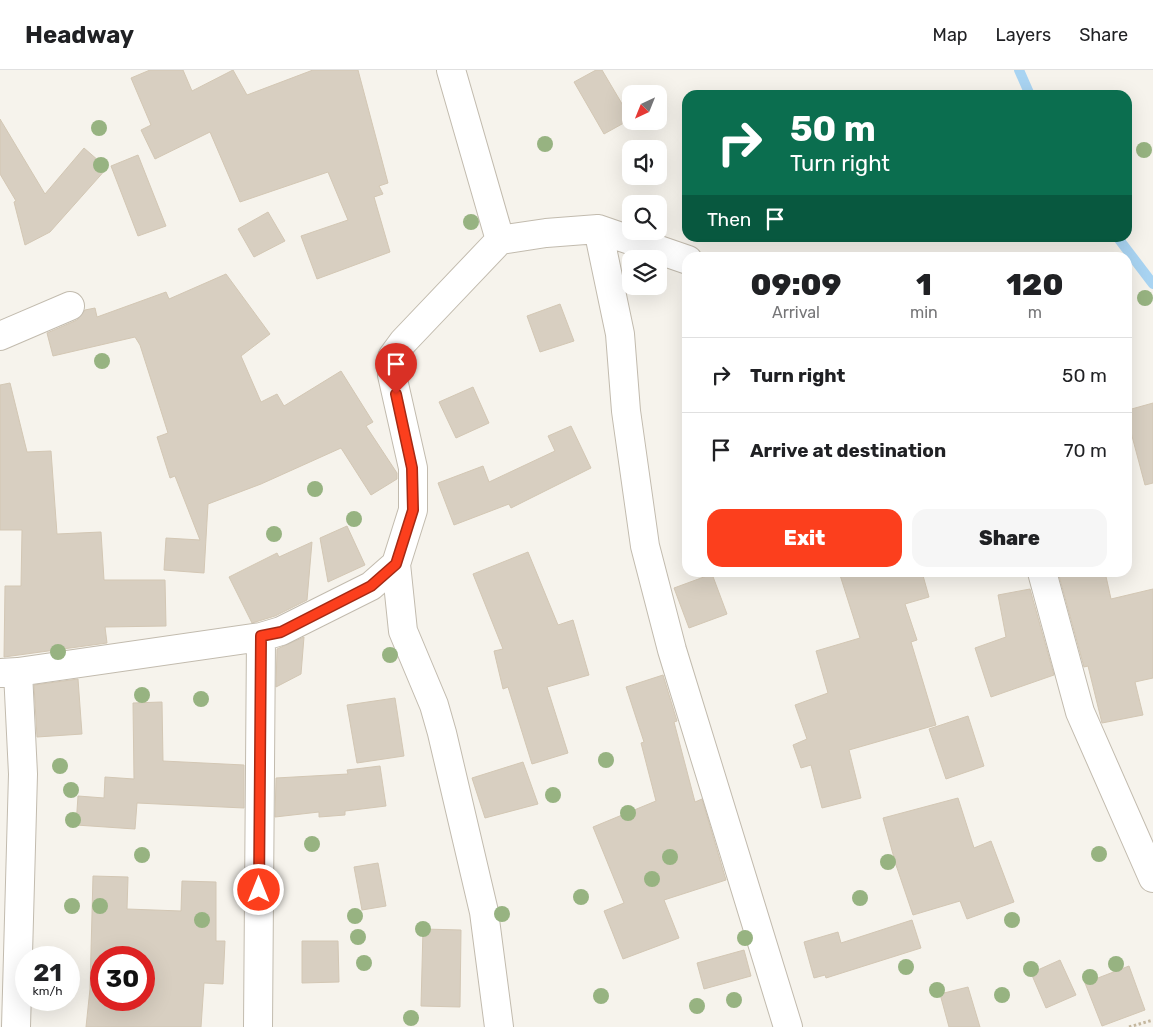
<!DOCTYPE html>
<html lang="en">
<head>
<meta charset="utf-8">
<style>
  :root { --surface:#fff; --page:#f6f6f6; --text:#202124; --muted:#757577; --line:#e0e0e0; --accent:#fc3f1d }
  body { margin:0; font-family:Rubik,sans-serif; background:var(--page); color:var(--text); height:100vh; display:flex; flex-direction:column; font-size:19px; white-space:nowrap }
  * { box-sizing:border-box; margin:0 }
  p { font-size:16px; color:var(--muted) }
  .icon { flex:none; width:28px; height:28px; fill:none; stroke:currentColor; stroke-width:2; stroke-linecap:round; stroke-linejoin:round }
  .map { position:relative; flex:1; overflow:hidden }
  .drawer { position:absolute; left:682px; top:182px; width:450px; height:325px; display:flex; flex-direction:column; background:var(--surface); border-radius:15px; box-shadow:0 5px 20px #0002 }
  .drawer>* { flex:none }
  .guide { position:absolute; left:682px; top:20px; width:450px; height:152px; border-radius:15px; box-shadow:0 5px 20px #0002; background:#0b6e4f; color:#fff; overflow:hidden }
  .needle { width:32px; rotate:223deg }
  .buttons { position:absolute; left:622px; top:15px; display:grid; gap:10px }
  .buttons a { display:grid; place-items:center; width:45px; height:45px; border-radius:10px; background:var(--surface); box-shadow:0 5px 20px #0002; font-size:25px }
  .speed { position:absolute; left:15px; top:876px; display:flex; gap:10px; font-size:25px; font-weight:700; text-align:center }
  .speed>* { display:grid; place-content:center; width:65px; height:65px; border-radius:50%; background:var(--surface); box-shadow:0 5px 20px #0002; line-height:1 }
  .speed small { font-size:12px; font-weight:400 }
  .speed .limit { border:8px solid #d22; background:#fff; color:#111 }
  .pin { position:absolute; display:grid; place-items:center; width:42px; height:42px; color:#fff; margin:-51px -21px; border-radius:50% 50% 50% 0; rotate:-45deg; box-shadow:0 0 5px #0007 }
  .pin .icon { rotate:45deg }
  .me { position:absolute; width:55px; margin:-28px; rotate:0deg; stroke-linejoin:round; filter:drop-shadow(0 0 4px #0008) }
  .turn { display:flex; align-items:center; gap:18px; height:105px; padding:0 25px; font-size:22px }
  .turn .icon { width:65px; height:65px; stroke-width:2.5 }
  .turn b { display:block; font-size:35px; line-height:42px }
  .then { display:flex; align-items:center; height:48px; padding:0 25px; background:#0003; gap:10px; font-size:19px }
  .eta { display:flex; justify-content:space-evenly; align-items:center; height:85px; text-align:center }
  .eta b { font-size:30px; font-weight:800; line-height:35px }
  .cta { display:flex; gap:10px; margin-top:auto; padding:10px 25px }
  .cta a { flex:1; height:58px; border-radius:15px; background:var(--accent); color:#fff; font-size:20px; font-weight:800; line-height:58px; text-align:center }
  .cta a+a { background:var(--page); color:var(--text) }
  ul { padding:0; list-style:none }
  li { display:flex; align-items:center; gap:15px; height:75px; padding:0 25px; border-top:1px solid var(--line) }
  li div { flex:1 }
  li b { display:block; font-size:19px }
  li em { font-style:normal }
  header { display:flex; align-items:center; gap:30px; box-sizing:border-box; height:70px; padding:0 25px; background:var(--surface); border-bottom:1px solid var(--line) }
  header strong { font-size:24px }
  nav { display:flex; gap:28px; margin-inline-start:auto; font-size:18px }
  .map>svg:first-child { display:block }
</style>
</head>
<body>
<header>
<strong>Headway</strong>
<nav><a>Map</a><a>Layers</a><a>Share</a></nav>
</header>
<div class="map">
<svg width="1153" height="957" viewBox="0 0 1153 957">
  <rect width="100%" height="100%" fill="#f6f3ec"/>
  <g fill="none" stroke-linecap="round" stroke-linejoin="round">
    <!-- stream -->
    <path stroke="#a9d4f2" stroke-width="10" d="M 1019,0 L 1030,25
      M 1118,168 L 1153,214"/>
  </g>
  <!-- building -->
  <path fill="#d8cfc1" stroke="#d3c7b4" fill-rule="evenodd" d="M 150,0 L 183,0 L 192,21 L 233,0 L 247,25 L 313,0 L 358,0 L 388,113 L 379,116 L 383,124 L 374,127 L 390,182 L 317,209 L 301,166 L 348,150 L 328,102 L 240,132 L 210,62 L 155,89 L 141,60 L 151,55 L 131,8 Z
    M 596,0 L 602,0 L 631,49 L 604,64 L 574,12 Z
    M 0,49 L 45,124 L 84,78 L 107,98 L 50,162 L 25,175 L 14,132 L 16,131 L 0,104 Z
    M 138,85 L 166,156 L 138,166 L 111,96 Z
    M 268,142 L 285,171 L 254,187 L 238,159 Z
    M 226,204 L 270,264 L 241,286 L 261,332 L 277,324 L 284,336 L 341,301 L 373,352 L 366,356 L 397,403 L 397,409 L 371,425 L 341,378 L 261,414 L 208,434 L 204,503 L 164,500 L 166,468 L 200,470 L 175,406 L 170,408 L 157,367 L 168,363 L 140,275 L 135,267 L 53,286 L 47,263 L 77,250 L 85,240 L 95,238 L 97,247 L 166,222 L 169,229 Z
    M 560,234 L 574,271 L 540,282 L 527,246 Z
    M 10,313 L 27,382 L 51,381 L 57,464 L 101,462 L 104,510 L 165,510 L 166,556 L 105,557 L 107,573 L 4,587 L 5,516 L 21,516 L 22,460 L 0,460 L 0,315 Z
    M 473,317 L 489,353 L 456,368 L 439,332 Z
    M 1153,333 L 1153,413 L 1145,415 L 1128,351 L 1128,340 Z
    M 571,356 L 591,398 L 511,438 L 509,434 L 454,455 L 438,413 L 483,396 L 489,412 L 555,381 L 548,366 Z
    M 347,456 L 365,495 L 328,512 L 320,468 Z
    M 312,472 L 307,530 L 275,546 L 252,553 L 229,507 L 277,483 L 279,487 Z
    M 528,482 L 558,555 L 573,550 L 589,605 L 547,617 L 568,683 L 532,694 L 508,617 L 503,619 L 494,581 L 503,579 L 473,504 Z
    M 839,502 L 922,502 L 929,527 L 905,534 L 917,570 L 911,572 L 936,655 L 849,680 L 861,728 L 822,738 L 811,695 L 801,698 L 793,675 L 807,669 L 795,635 L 828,623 L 816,581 L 860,568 Z
    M 1058,502 L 1105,502 L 1111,529 L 1153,519 L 1153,608 L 1135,612 L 1143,645 L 1102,653 L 1088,596 L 1084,597 Z
    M 712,504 L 727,544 L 689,558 L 674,518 Z
    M 1030,519 L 1054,605 L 991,627 L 975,578 L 1006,567 L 998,525 Z
    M 304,567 L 301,604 L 276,617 L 277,579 Z
    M 663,605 L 677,651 L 674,652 L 695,732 L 702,729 L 726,810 L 664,830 L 679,868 L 623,889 L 604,841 L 624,833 L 593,757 L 656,731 L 641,673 L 644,672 L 626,617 Z
    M 78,609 L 82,664 L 37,667 L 34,615 Z
    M 395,628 L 404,686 L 357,693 L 347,635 Z
    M 162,632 L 163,691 L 244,695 L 244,738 L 137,733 L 135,759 L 76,755 L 78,726 L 104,728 L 105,707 L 134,709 L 133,633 Z
    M 968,646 L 984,696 L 946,709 L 929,659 Z
    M 523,692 L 538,734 L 485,748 L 472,708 Z
    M 380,696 L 386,736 L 345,741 L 345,745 L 319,747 L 319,742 L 275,747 L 276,708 L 348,704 L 347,700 Z
    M 958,728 L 974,778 L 991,771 L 1014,832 L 967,849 L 960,831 L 913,845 L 896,795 L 883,748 Z
    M 378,793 L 386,836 L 362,840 L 354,797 Z
    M 93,806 L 128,807 L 127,839 L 181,841 L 182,811 L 216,812 L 216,871 L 225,871 L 223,914 L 204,913 L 201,957 L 86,957 L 90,919 ZM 101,888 L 144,888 L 144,930 L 101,930 Z
    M 912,850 L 921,878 L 826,908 L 825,905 L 814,908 L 804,872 L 838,862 L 841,873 Z
    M 423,859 L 461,860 L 460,937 L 421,936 Z
    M 302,871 L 338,871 L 339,912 L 302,913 Z
    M 744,880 L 751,906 L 704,919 L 697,893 Z
    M 1060,890 L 1076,925 L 1046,938 L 1031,903 Z
    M 1129,896 L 1145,940 L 1102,956 L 1085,913 Z
    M 968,917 L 980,957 L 949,957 L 940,924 Z"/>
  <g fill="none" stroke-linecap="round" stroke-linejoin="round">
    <!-- minor casing -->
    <g stroke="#c2bbae" stroke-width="30">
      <path id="minor" d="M 451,0 L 500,170
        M 598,159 L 620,264 L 626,341 L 645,476 L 672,580 L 788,957
        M 0,266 L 70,236
        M 1042,502 L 1080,642 L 1153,808
        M 0,603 L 18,602 L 261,567 L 281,561 L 371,516 L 396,494
        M 16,957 L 23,704 L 18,602
        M 258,957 L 261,567
        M 499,957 L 484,842 L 442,663 L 434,635 L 403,561 L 396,494 L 413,440 L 413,398 L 392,305 L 392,287 L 403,272 L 500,170 L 546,163 L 598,159 L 688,190"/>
    </g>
    <!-- path -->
    <path stroke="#c4b79f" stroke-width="3" stroke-dasharray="2.5 2.5" stroke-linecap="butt" d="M 1129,957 L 1153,950"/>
    <!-- minor -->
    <use href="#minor" stroke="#fff" stroke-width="28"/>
  </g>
  <!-- trees -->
  <g fill="#97b381">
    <circle cx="99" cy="58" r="8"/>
    <circle cx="545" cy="74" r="8"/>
    <circle cx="1144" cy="80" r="8"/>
    <circle cx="101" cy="95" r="8"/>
    <circle cx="471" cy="152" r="8"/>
    <circle cx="1145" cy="228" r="8"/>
    <circle cx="102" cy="291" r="8"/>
    <circle cx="315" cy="419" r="8"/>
    <circle cx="354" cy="449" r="8"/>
    <circle cx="274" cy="464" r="8"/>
    <circle cx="58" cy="582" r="8"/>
    <circle cx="390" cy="585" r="8"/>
    <circle cx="142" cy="625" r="8"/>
    <circle cx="201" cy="629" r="8"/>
    <circle cx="606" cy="690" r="8"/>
    <circle cx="60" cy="696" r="8"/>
    <circle cx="71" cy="720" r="8"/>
    <circle cx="553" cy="725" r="8"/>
    <circle cx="628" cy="743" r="8"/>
    <circle cx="73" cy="750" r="8"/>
    <circle cx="312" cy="774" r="8"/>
    <circle cx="1099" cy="784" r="8"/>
    <circle cx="142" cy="785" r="8"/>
    <circle cx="670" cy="787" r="8"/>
    <circle cx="888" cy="792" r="8"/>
    <circle cx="652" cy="809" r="8"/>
    <circle cx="581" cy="827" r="8"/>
    <circle cx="860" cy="828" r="8"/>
    <circle cx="72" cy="836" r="8"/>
    <circle cx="100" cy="836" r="8"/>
    <circle cx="502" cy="844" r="8"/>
    <circle cx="355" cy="846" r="8"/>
    <circle cx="202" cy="850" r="8"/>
    <circle cx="1012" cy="850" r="8"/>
    <circle cx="423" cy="859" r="8"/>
    <circle cx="358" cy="867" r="8"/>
    <circle cx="745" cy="868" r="8"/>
    <circle cx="364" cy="893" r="8"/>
    <circle cx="1116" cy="894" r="8"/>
    <circle cx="906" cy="897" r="8"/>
    <circle cx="1031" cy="899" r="8"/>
    <circle cx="1090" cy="907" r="8"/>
    <circle cx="937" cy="920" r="8"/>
    <circle cx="1002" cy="925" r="8"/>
    <circle cx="601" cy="926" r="8"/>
    <circle cx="734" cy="930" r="8"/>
    <circle cx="697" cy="936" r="8"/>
    <circle cx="411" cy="948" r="8"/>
  </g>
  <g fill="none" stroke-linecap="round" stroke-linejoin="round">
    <!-- route casing -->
    <g stroke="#a42913" stroke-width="12">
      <path id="route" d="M 259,820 L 261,566 L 281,562 L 371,516 L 396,494 L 413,440 L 412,398 L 396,324"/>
    </g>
    <!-- route -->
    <use href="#route" stroke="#fc3f1d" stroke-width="9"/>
  </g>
</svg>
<div class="buttons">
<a><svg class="needle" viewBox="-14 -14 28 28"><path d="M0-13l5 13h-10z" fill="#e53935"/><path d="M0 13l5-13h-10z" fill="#757577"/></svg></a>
<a><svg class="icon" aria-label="sound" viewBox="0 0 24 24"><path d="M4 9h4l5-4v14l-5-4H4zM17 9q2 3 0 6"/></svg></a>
<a><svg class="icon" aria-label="search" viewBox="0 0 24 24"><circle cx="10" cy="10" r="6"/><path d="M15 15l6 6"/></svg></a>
<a><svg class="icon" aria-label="layers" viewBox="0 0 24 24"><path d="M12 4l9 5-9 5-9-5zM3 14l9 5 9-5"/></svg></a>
</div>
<div class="speed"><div>21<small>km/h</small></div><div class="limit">30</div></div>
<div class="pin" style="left:396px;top:324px;background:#d93025"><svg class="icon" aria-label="arrive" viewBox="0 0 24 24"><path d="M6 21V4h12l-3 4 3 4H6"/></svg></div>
<svg class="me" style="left:259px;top:820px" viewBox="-20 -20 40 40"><circle r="17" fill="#fc3f1d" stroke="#fff" stroke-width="3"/><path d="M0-11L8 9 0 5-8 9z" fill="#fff"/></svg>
<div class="guide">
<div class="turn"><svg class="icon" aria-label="right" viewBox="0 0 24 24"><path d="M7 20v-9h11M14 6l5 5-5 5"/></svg><div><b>50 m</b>Turn right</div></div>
<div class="then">Then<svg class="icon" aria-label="arrive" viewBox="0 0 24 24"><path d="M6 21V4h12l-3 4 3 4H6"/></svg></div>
</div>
<section class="drawer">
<div class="eta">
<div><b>09:09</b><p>Arrival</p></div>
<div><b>1</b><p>min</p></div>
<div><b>120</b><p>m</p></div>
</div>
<ul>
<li><svg class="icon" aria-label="right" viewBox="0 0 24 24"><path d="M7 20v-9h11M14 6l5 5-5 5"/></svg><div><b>Turn right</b></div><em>50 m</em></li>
<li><svg class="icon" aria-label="arrive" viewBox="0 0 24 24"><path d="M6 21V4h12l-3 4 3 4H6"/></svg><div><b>Arrive at destination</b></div><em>70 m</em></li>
</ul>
<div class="cta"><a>Exit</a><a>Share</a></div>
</section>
</div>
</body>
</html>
